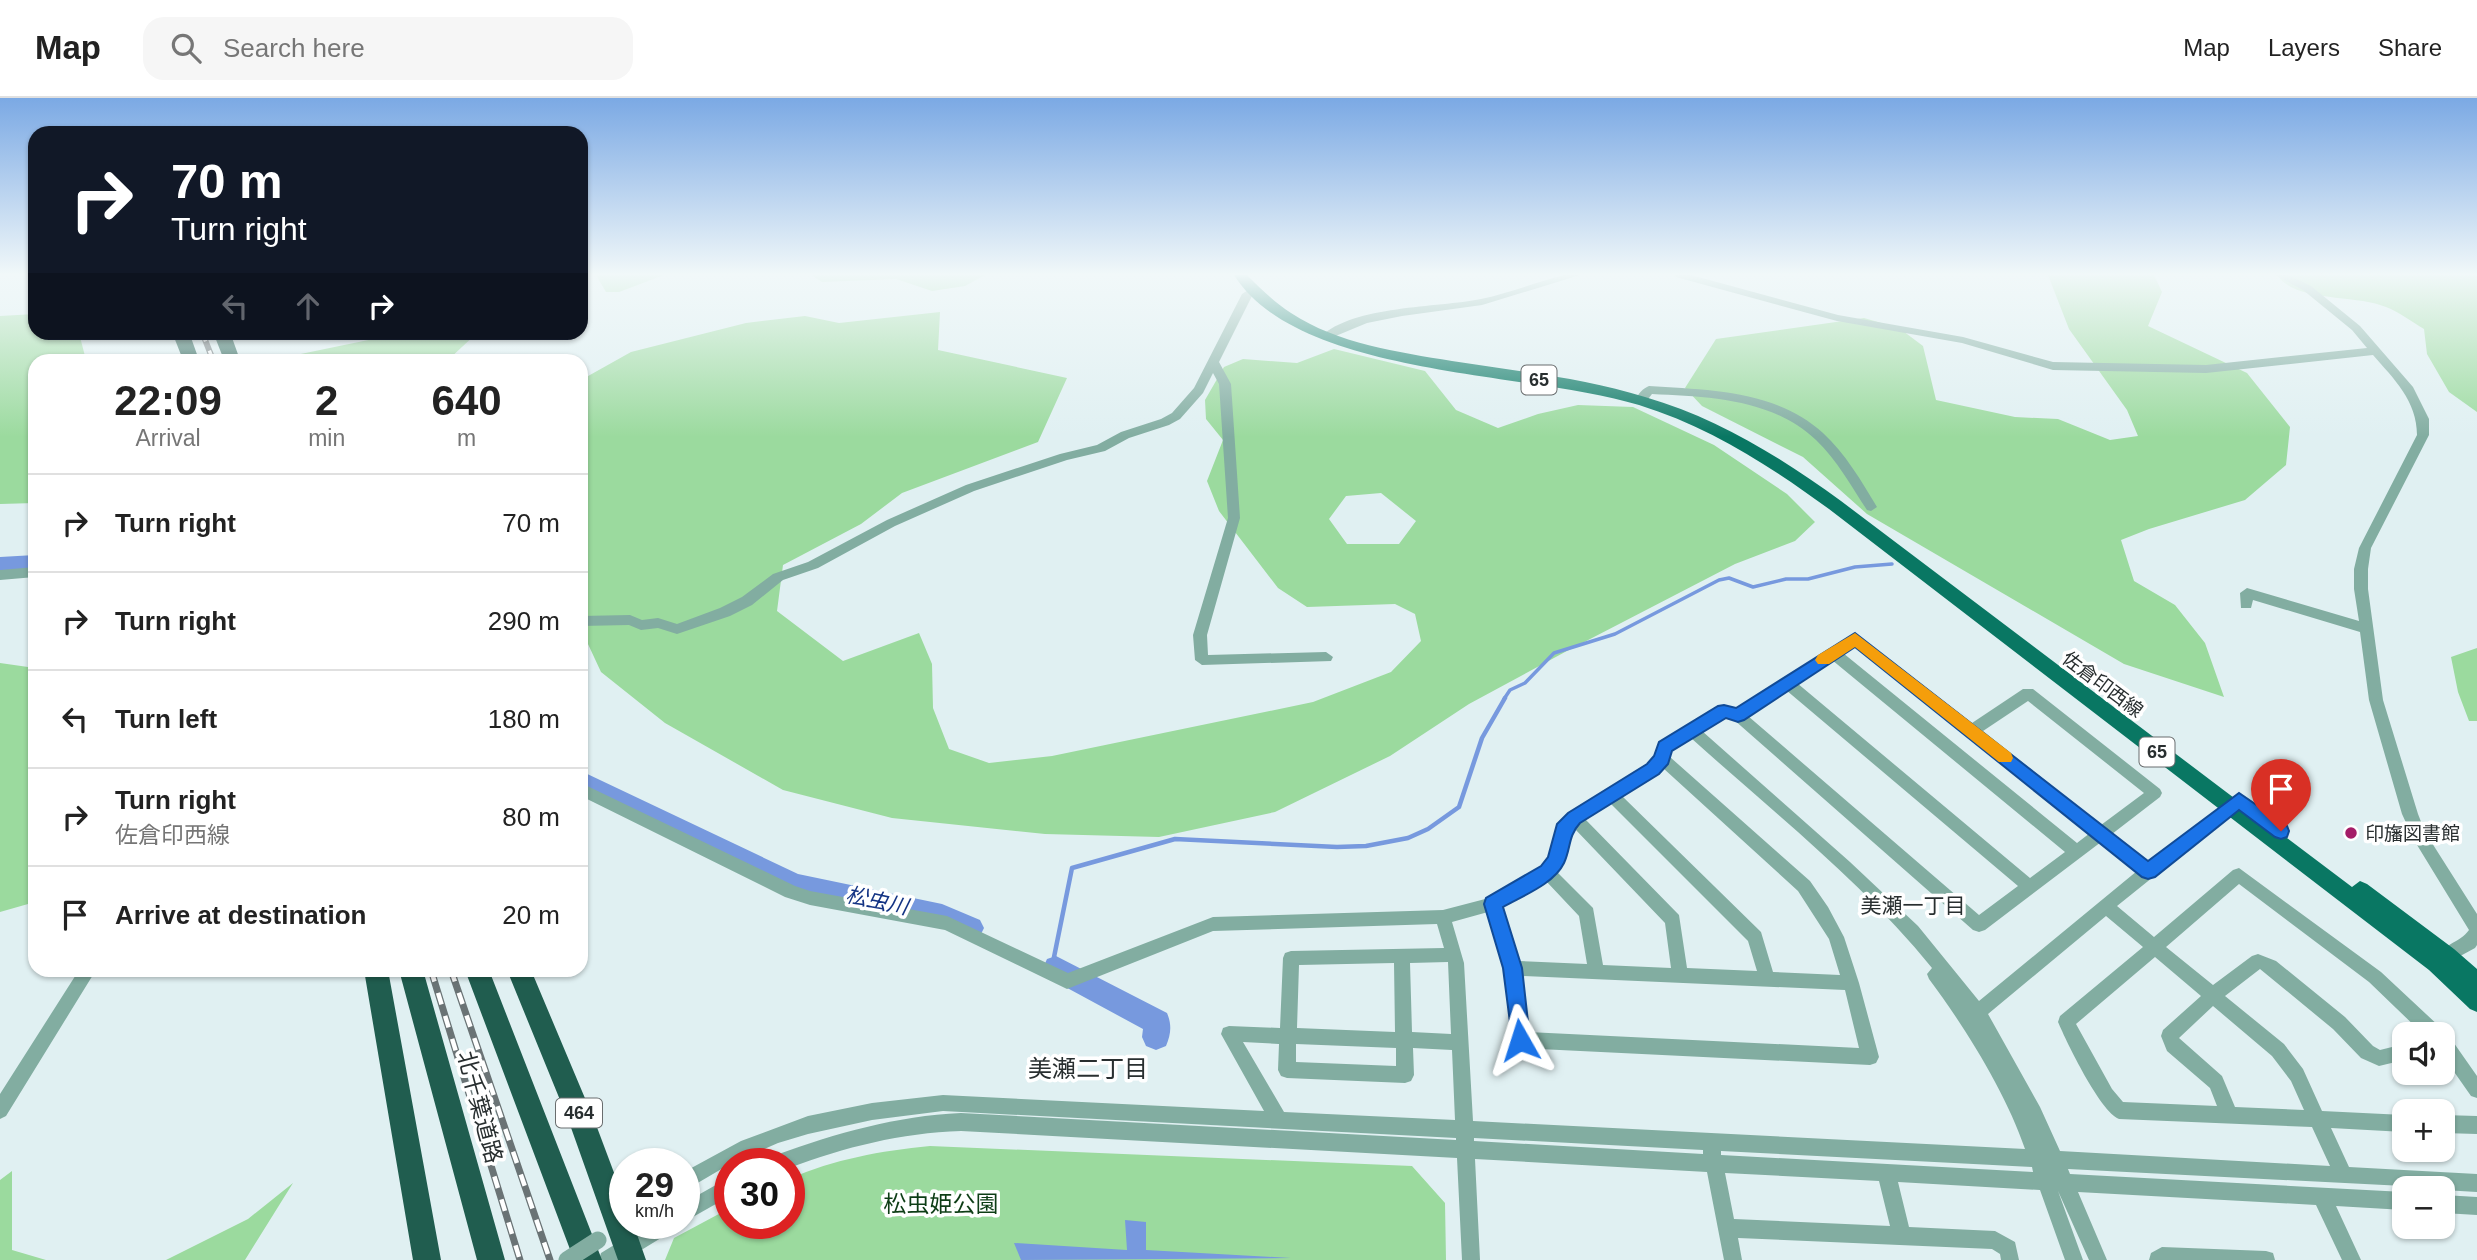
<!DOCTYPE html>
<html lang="en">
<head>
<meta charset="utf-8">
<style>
  :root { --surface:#fff; --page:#f6f6f6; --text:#222; --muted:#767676; --line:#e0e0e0 }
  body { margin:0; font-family:Helvetica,"Noto Sans JP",sans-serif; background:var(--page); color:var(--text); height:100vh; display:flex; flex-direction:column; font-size:26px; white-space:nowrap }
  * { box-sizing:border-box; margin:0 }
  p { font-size:23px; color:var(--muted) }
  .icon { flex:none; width:38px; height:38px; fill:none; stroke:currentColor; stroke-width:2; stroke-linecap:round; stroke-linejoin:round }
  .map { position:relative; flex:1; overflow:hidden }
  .side { position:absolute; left:28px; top:256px; width:560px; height:623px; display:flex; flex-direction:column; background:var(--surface); border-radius:21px; box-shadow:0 2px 5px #0004 }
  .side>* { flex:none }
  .hud { position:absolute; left:28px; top:28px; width:560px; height:214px; border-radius:21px; box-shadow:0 2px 5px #0004; background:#111827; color:#fff; overflow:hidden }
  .buttons { position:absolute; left:2392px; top:924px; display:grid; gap:14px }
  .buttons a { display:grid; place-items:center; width:63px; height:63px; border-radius:14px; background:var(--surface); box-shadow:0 2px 5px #0004; font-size:35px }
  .speed { position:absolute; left:609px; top:1050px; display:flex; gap:14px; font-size:35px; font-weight:700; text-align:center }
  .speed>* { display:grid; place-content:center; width:91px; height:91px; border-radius:50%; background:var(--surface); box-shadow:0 2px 5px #0004; line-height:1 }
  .speed small { font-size:18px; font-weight:400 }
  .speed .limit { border:10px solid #d22; background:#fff; color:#111 }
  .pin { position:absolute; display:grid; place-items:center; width:60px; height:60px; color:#fff; margin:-72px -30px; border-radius:50% 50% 50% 0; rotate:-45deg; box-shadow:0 0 7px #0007 }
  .pin .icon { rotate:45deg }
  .me { position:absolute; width:77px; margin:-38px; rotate:354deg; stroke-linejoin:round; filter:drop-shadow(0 0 5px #0008) }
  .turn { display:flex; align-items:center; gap:24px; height:147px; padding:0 28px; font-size:32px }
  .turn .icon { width:91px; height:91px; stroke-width:2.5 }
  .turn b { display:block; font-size:49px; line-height:60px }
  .lanes { display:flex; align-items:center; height:66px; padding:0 28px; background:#0003; justify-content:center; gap:35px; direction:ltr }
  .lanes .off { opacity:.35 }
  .eta { display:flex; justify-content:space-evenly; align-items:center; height:119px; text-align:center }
  .eta b { font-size:42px; font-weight:600; line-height:49px }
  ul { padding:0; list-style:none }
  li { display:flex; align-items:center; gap:21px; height:98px; padding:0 28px; border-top:2px solid var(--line) }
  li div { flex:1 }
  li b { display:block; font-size:26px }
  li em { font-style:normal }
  header { display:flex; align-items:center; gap:42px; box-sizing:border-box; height:98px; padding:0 35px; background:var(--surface); border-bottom:2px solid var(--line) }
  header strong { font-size:33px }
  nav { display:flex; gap:38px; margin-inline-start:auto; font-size:24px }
  .search { width:490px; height:63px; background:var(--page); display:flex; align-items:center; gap:18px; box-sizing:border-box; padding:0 24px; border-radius:21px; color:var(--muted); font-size:26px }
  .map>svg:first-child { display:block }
</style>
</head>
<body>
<header>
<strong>Map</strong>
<div class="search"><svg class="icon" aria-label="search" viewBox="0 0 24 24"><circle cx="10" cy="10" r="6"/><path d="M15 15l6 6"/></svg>Search here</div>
<nav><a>Map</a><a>Layers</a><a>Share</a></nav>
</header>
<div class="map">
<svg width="2477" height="1162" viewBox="0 0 2477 1162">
  <rect width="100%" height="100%" fill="#e0f0f2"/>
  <!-- green -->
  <path fill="#9bda9e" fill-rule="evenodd" d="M 596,177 L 664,177 L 619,194 L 606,194 Z
    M 811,177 L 985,177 L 965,188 L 932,193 L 896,181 L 822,184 Z
    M 2048,177 L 2154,177 L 2162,194 L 2148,228 L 2247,275 L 2290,329 L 2286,367 L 2245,402 L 2149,431 L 2121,442 L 2134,483 L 2175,507 L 2205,545 L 2224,599 L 2124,566 L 1867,416 L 1803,359 L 1702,308 L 1685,290 L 1716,241 L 1864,220 L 1899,230 L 1923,248 L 1936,302 L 2015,319 L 2058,321 L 2110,342 L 2138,338 L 2127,312 L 2069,231 Z
    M 2277,177 L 2477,177 L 2477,314 L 2449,294 L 2427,256 L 2424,231 C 2412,224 2399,214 2386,209 C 2357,196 2296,205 2277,177 Z
    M 940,214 L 938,252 L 1067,280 L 1038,344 L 902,395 L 861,426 L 783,467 L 777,513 L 843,563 L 919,535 L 932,566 L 933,610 L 949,651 L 989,665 L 1052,658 L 1313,604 L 1391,574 L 1421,543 L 1415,516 L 1395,506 L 1307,509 L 1278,490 L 1219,413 L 1207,383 L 1223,342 L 1206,321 L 1205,302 L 1224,269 L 1243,261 L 1297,265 L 1334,251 L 1425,273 L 1456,312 L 1498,330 L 1538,316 L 1578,307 L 1633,309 L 1714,347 L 1787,396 L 1815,424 L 1795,443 L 1735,466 L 1565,554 L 1469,606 L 1390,658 L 1275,714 L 1159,739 L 1045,736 L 892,720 L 783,692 L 665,625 L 601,574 L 581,531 L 581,282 L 631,254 L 746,225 L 805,218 L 839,225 ZM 1381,395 L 1416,423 L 1399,446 L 1347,446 L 1329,421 L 1346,398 Z
    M 35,216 L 35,234 L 79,235 L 86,262 L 35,262 L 35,405 L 0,406 L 0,218 Z
    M 407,234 L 477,235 L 448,262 L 292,262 L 291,258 Z
    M 2477,550 L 2477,623 L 2469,623 L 2458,594 L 2451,559 Z
    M 0,565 L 35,570 L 35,804 L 0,814 Z
    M 930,1048 L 1412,1068 L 1445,1105 L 1446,1162 L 665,1162 L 674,1140 L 730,1110 L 730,1125 L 789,1125 L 789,1081 C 835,1061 880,1053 930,1048 Z
    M 12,1073 L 12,1152 L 46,1162 L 0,1162 L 0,1082 Z
    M 293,1085 L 245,1162 L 166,1162 L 248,1121 Z"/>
  <!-- water -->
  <path fill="#7799de" d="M 1125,1122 L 1146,1124 L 1146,1152 L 1291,1160 L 1021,1162 L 1014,1145 L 1127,1152 Z"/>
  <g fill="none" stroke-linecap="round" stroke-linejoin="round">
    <!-- stream-far1 -->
    <path stroke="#7799de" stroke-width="3.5" d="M 1504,601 L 1510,592 L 1525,585 L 1554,555 L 1615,536 L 1719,482 L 1729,480 L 1753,489 L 1786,481 L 1808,481 L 1855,469 L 1892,466"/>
    <!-- stream -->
    <path stroke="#7799de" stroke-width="4.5" d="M 1052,869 L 1072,770 L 1175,741 L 1337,749 L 1366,748 L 1408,740 L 1428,731 L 1459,709 L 1482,640 L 1505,600"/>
    <!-- river -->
    <path fill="#7799de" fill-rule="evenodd" d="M 35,457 L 35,473 L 0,475 L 0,459 Z
      M 581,673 L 798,776 L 942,806 L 980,822 L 984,830 L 980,838 L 971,842 L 939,828 L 785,794 L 581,694 Z
      M 1056,858 L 1167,915 C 1172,927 1171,936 1166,948 L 1156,952 L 1146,948 L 1142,939 L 1143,931 L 1047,879 L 1043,870 L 1047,861 Z"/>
    <!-- minor -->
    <path fill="#82ada1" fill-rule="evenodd" d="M 1564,177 L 1580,177 L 1482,207 L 1402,218 L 1367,225 L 1326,242 L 1320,239 C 1354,207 1437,210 1481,201 C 1509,195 1537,184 1564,177 Z
      M 1675,177 L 1691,177 L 1838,217 L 1963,239 L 2053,264 L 2206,267 L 2367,250 L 2352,232 L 2303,192 L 2275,177 L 2288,177 L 2311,188 L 2360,228 L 2413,289 L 2429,321 L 2429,337 L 2371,450 L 2368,471 L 2368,491 L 2383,602 L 2418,716 L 2425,734 L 2477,816 L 2477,847 L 2475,850 L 2440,869 L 2434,867 L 2432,862 C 2439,848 2460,845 2469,832 L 2414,742 L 2402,716 L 2369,602 L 2360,534 L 2253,502 L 2251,510 L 2241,510 L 2240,495 L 2247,490 L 2359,523 L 2354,491 L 2354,471 L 2359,450 L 2417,337 C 2417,303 2394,281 2373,257 L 2206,275 L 2053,272 L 1962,245 L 1837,223 L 1676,179 Z
      M 1253,189 L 1258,192 L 1252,198 L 1219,264 L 1231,286 L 1240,420 L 1207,537 L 1208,557 L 1326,554 L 1333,559 L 1331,563 L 1202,567 L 1195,562 L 1193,537 L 1228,420 L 1219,286 L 1213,275 L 1203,295 L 1180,321 L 1169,327 L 1129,340 L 1105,353 L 1067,362 L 974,393 L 895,428 L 818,470 L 783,482 L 752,507 L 730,518 L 677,536 L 658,530 L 641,532 L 629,527 L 581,528 L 581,518 L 630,517 L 642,522 L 658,520 L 677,526 L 720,510 L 742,499 L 773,476 L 808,464 L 887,422 L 966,387 L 1060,356 L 1097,347 L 1121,334 L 1161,321 L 1172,315 L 1194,290 L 1242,196 Z
      M 1649,288 C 1709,292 1776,292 1823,335 C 1845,355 1862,384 1877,409 L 1871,413 L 1867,412 C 1851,388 1837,362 1816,342 C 1771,300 1709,299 1652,296 L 1645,305 L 1637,305 C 1634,299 1643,290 1649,288 Z
      M 35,469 L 35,479 L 0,482 L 0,472 Z
      M 1855,535 L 1972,625 L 2023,591 L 2033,591 L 2160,691 L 2162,695 L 2160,699 L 2112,736 L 2148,764 L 2234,698 L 2239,696 L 2244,698 L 2246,702 L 2244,706 L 2117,808 L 2154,839 L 2233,772 L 2239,770 L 2381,874 L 2441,930 L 2443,936 L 2449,938 L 2477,978 L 2477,1000 L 2471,998 L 2443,958 L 2443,936 L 2423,936 L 2369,884 L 2239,786 L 2166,849 L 2213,887 L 2252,858 L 2258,856 L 2276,863 L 2345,919 L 2373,948 L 2380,952 L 2404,946 L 2404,962 L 2379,968 L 2361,960 L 2333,931 L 2260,871 L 2225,898 L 2284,946 L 2303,971 L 2322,1013 L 2404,1017 L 2404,1034 L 2331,1030 L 2349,1069 L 2477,1076 L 2477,1094 L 2443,1092 L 2443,1090 L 2068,1071 L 2070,1076 L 2404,1094 L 2404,1112 L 2336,1108 L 2361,1162 L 2342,1162 L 2316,1107 L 2078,1094 L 2107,1162 L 2089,1162 L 2058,1093 L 2083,1162 L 2065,1162 L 2040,1092 L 1898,1084 L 1909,1129 L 1995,1133 L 2015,1144 L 2019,1162 L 2001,1162 L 2000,1156 L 1992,1151 L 1738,1140 L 1742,1162 L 1724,1162 L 1707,1074 L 1475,1061 L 1480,1162 L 1462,1162 L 1457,1060 L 961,1033 C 901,1035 845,1049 789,1070 L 789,1066 L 767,1066 L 770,1060 L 776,1057 C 837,1035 896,1018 961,1015 L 1456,1042 L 1456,1040 L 943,1013 L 872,1022 L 808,1036 L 778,1045 L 730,1066 L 684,1093 L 684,1074 L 741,1043 L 808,1018 L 872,1005 L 943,997 L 1264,1013 L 1221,936 L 1223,930 L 1229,928 L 1280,930 L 1283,860 L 1285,855 L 1291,853 L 1444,850 L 1437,826 L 1213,833 L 1067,891 L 945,832 L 810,807 L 785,799 L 581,698 L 581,685 L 795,788 L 810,793 L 947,818 L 1068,875 L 1213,819 L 1443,812 L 1489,800 L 1541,769 L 1550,759 L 1558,727 L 1569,716 L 1648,667 L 1655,658 L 1660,645 L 1719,609 L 1724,607 L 1736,611 ZM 1855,547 L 2090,735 L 2077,745 L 1843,555 ZM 1832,562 L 2065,754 L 2030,780 L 1797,585 ZM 1786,592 L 2018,788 L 1979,817 L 1748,618 ZM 2028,603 L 2144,695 L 2101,727 L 1983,633 ZM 1726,619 L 1733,621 L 1973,832 L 1979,834 L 1985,832 L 2101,744 L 2137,773 L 1979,903 L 1918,828 L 1850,764 L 1702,633 ZM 1691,640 C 1773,714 1863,784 1932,870 L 1927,876 L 1929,881 C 1965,929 2006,995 2025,1051 L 1473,1023 L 1464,865 L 1452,824 L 1488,814 L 1505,870 L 1512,942 L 1514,948 L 1520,950 L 1870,967 L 1876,965 L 1879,959 L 1859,885 L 1844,839 L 1828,809 L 1810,783 L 1670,659 L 1671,652 ZM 1663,670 L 1798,793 L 1829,841 L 1840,877 L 1773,874 L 1761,834 L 1622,698 ZM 1610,705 L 1748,843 L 1757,873 L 1687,870 L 1679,817 L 1585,721 ZM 1574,730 L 1665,825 L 1671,870 L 1603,867 L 1593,810 L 1557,774 C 1568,761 1564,742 1574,730 ZM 1546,783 L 1579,818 L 1587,866 L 1519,863 L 1502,809 ZM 2106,818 L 2143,849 L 2060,918 L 2058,924 C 2067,945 2100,1013 2119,1021 L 2312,1029 L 2330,1068 L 2060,1053 L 2040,1009 L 1988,916 ZM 2155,859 L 2201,898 L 2163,932 L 2161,938 L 2167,953 L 2210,990 L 2217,1008 L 2123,1004 L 2112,991 L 2076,926 ZM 1448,864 L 1451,936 L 1412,934 L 1410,865 ZM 1394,865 L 1395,934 L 1297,930 L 1299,867 ZM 1522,878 L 1845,892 L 1859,950 L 1528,934 ZM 2213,908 L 2272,958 L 2291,983 L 2304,1012 L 2235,1009 L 2222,978 L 2179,940 ZM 1243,944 L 1279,946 L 1278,972 L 1281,978 L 1287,980 L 1405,985 L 1411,983 L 1414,977 L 1413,950 L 1452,952 L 1455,1022 L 1284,1014 ZM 1296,946 L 1396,950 L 1396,968 L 1296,964 ZM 1474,1040 L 1703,1052 L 1703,1056 L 1474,1043 ZM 1721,1053 L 2032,1069 L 2033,1074 L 1721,1057 ZM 1725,1075 L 1879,1083 L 1890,1128 L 1734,1121 Z
      M 79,872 L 96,872 L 6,1018 L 0,1021 L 0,996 Z
      M 2443,1017 L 2477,1018 L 2477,1036 L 2443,1035 Z
      M 730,1079 L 730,1098 L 684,1124 L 684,1105 Z
      M 2443,1097 L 2477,1099 L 2477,1117 L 2443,1115 Z
      M 650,1125 L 676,1125 L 674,1132 L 625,1162 L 599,1162 L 601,1155 Z
      M 2162,1149 L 2266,1153 L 2273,1155 L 2275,1162 L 2149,1162 L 2151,1155 Z"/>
    <!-- major -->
    <path fill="#097763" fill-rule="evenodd" d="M 1234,177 L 1247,177 C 1261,191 1274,204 1291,215 C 1338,246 1398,254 1452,263 C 1517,273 1583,280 1645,299 C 1718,320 1780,359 1841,403 L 2352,789 L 2360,783 L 2367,786 L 2454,851 L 2477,871 L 2477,914 L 2470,911 L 2429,872 L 1829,411 C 1770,368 1710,329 1639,307 C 1529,273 1299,280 1234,177 Z"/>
    <!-- highway -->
    <path fill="#205d4f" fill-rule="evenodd" d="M 172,234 L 189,234 L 199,262 L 183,262 Z
      M 213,234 L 230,234 L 240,262 L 224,262 Z
      M 364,872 L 388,872 L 441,1162 L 413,1162 Z
      M 399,872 L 423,872 L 505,1162 L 477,1162 Z
      M 465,872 L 489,872 L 602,1162 L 574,1162 Z
      M 507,872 L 531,872 L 595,1024 L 625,1104 L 625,1125 L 633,1125 L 646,1162 L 618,1162 L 569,1024 Z"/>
    <!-- rail-far1 casing -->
    <g stroke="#6a7375" stroke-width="6">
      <path id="rail-far1" d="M 202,234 L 213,262"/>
    </g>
    <!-- rail casing -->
    <g stroke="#6a7375" stroke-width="7">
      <path id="rail" d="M 431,872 L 520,1162
        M 451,872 L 550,1162"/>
    </g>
    <!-- rail-far1 -->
    <use href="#rail-far1" stroke="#fff" stroke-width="3.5" stroke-dasharray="10" stroke-linecap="butt"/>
    <!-- rail -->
    <use href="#rail" stroke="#fff" stroke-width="4.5" stroke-dasharray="12" stroke-linecap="butt"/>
    <!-- minor-bridge -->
    <path stroke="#82ada1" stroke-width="17" d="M 567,1162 L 598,1142"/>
  </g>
  <!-- sky -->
  <linearGradient id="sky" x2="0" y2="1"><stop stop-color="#7ba9e4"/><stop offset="0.52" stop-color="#f1f8f9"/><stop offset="1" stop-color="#f1f8f9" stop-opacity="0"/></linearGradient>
  <rect width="2477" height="339" fill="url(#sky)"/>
  <!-- route -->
  <path fill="#1a73e8" stroke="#114b97" stroke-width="2" d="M 1855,535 L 2148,763 L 2239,695 L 2287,728 L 2289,733 L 2287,739 L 2281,741 L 2275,739 L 2239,712 L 2155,779 L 2148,781 L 2142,779 L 1855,549 L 1744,622 L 1738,624 L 1726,620 L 1672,653 L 1668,666 L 1659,676 L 1580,725 C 1568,738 1571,750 1564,765 C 1554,786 1522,798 1503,809 L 1522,870 L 1530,942 L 1527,948 L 1520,951 L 1513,948 L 1503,870 L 1484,806 L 1486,800 L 1541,768 L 1548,759 L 1557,726 L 1568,715 L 1647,666 L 1654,658 L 1659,644 L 1718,608 L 1724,607 L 1736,610 Z"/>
  <!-- slow -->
  <path fill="#f59e0b" d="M 1855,535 L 2011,655 L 2013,660 L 2011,664 L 1999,664 L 1855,549 L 1829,566 L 1818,566 L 1815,562 L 1818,557 Z"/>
  <!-- markers -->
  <circle fill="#a41d68" stroke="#fff" stroke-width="2.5" cx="2351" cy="735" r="7"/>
  <g text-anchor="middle" stroke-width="7" stroke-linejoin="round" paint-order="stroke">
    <!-- shield labels -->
    <g fill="#fff" stroke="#696d6e" stroke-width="2">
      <rect x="1521.5" y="267.5" width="35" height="29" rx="5"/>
      <rect x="2139.5" y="639.5" width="35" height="29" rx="5"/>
      <rect x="556" y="1000.5" width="46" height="29" rx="5"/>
    </g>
    <g font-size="18" font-weight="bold" fill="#292f30">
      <text x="1539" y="288">65</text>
      <text x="2157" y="660">65</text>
      <text x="579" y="1021">464</text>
    </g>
    <!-- street labels -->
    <g font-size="19" fill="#292f30" stroke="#fff">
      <text transform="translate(2103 586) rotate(37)" y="7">佐倉印西線</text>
    </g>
    <!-- poi labels -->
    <g font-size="19" fill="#292f30" stroke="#fff" text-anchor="start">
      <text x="2365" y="742">印旛図書館</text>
    </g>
    <!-- water labels -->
    <g font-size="21" font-style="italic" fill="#143484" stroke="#fff">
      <text transform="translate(877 803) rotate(12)" y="7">松虫川</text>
    </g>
    <!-- neighbourhood labels -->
    <g font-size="21" fill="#292f30" stroke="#fff">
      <text x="1913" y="815">美瀬一丁目</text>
    </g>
    <!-- near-street labels -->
    <g font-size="23" fill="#292f30" stroke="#fff">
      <text transform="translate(480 1009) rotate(75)" y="8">北千葉道路</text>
    </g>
    <!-- near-park labels -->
    <g font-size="23" fill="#0d3d15" stroke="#fff">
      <text x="941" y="1114">松虫姫公園</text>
    </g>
    <!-- near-neighbourhood labels -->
    <g font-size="24" fill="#292f30" stroke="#fff">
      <text x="1088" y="979">美瀬二丁目</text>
    </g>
  </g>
</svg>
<div class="buttons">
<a><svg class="icon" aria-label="sound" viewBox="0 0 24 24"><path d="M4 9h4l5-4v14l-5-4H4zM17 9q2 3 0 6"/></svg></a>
<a>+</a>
<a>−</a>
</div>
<div class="speed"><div>29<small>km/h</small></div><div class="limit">30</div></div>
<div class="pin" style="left:2281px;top:733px;background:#d93025"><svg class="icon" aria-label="arrive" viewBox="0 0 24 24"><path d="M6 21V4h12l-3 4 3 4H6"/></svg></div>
<svg class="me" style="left:1520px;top:942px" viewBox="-20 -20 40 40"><path d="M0-17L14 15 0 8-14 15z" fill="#1a73e8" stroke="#fff" stroke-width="4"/></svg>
<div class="hud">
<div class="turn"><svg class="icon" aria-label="right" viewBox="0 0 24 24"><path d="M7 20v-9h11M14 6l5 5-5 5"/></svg><div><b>70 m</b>Turn right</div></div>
<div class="lanes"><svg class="icon off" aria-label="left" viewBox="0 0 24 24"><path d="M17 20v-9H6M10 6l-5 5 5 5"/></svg><svg class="icon off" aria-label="ahead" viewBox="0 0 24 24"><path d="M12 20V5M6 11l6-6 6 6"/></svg><svg class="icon" aria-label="right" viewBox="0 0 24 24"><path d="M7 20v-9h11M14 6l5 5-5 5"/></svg></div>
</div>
<section class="side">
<div class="eta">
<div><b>22:09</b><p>Arrival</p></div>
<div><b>2</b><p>min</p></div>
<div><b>640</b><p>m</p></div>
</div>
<ul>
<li><svg class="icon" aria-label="right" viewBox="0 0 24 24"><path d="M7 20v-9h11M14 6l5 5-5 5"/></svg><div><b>Turn right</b></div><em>70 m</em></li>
<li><svg class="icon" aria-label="right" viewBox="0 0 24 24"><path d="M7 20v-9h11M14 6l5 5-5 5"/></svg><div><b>Turn right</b></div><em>290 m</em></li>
<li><svg class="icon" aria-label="left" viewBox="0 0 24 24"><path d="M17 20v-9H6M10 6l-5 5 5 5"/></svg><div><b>Turn left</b></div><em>180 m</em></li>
<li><svg class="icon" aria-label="right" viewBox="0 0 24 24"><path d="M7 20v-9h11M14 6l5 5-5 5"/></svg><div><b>Turn right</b><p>佐倉印西線</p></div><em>80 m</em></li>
<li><svg class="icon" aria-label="arrive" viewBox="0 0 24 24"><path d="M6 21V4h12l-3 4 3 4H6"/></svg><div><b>Arrive at destination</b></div><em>20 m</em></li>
</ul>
</section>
</div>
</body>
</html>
